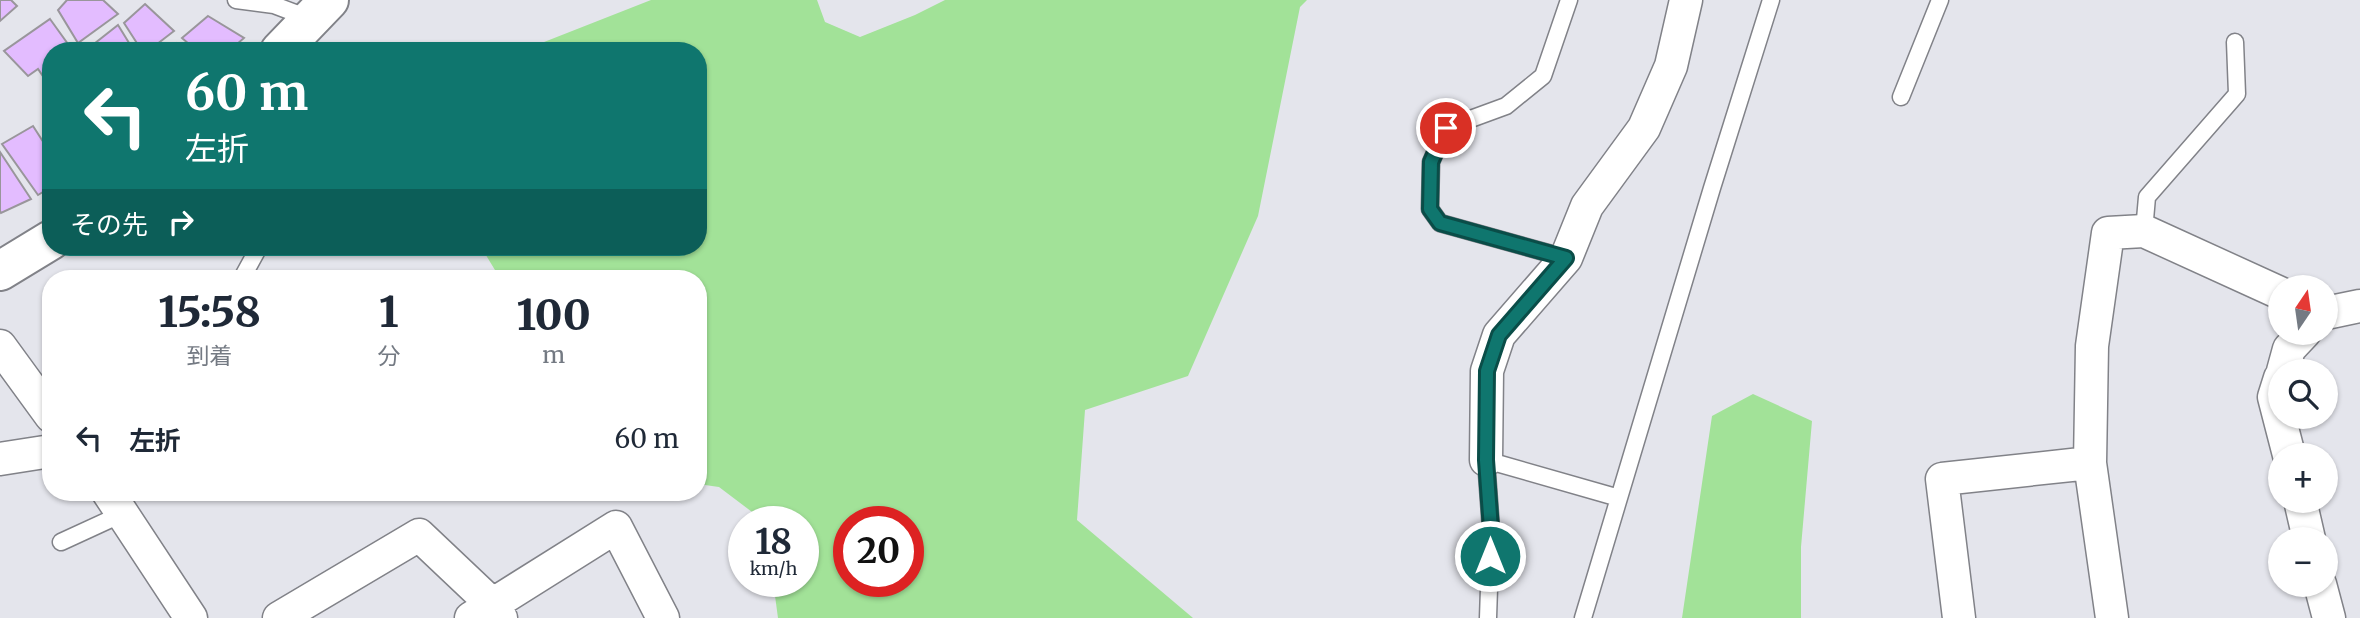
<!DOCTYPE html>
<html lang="ja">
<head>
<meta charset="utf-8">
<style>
  :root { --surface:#fff; --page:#f2f2f3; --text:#1f2937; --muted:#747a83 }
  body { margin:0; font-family:Merriweather,"Noto Sans JP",serif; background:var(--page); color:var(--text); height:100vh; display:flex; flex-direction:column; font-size:26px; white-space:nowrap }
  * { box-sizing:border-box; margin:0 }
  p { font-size:23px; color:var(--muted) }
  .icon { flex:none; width:38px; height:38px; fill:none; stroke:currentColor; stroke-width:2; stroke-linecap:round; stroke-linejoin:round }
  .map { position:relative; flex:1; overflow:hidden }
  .panel { position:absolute; left:42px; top:270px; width:665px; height:231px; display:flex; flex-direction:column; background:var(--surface); border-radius:28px; box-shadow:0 2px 5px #0004 }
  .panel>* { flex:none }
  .guide { position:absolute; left:42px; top:42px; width:665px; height:214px; border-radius:28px; box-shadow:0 2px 5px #0004; background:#0f766e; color:#fff; overflow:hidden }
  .needle { width:46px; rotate:13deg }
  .controls { position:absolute; left:2268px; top:275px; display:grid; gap:14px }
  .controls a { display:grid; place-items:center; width:70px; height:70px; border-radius:50%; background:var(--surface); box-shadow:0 2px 5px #0004; font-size:35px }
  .speed { position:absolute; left:728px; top:506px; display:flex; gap:14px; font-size:35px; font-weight:700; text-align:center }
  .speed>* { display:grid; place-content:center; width:91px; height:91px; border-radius:50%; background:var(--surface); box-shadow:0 2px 5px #0004; line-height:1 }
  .speed small { font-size:18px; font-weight:400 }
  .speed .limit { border:10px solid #d22; background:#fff; color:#111 }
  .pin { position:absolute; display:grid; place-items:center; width:60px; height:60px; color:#fff; margin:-30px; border:4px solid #fff; border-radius:50%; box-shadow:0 2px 7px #0007 }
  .me { position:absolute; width:77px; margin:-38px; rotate:0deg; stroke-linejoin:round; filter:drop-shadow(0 0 5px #0008) }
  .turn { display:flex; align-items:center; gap:24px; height:147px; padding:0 28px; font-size:32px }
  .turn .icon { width:91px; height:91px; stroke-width:2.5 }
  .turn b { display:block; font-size:49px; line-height:60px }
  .then { display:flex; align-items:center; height:66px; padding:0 28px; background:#0003; gap:14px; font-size:26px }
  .eta { display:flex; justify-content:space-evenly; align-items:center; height:119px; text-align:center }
  .eta b { font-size:42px; font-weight:800; line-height:49px }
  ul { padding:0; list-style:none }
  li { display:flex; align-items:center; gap:21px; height:98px; padding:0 28px }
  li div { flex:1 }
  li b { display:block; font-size:26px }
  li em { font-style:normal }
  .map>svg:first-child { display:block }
</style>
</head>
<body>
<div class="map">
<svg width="2360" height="618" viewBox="0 0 2360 618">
  <rect width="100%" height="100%" fill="#e4e5ec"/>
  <!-- green -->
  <path fill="#a2e298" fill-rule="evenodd" d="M 651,0 L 817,0 L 825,22 L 860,37 L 915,15 L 945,0 L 1307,0 L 1300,7 L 1258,216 L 1188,376 L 1085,410 L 1077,520 L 1193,618 L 778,618 L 773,581 L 803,581 L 803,522 L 764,521 L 719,487 L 698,484 L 698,278 L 497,278 L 498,275 L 481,247 L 698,247 L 698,51 L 514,51 L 539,44 ZM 849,522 L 908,522 L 908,581 L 849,581 Z
    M 1753,394 L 1812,421 L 1801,547 L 1801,618 L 1682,618 L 1712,416 Z"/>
  <!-- building -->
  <path fill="#e3bcff" stroke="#99969b" stroke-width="2" d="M 0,0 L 11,0 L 17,6 L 0,21 Z
    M 67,0 L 103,0 L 118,14 L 78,43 L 58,10 Z
    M 145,4 L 174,31 L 148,51 L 142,51 L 124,23 Z
    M 208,16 L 244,38 L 229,51 L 197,51 L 182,38 Z
    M 50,19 L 73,51 L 51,51 L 51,88 L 38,69 L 28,76 L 4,51 Z
    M 118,25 L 134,51 L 85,51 Z
    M 177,43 L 186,51 L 169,51 Z
    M 33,126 L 51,154 L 51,187 L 38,195 L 2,144 Z
    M 0,152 L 31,199 L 1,213 L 0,211 Z"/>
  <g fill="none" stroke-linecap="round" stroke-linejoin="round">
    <!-- service casing -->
    <g stroke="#818288" stroke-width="19">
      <path id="service" d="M 236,0 L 274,5 L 311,19
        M 1901,97 L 1940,0
        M 2144,231 L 2147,197 L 2237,94 L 2235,42
        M 1566,258 L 1440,223 L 1430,209 L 1431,162 L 1446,128 L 1506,106 L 1543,76 L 1569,0
        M 242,278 L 259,247
        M 61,542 L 124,513
        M 1488,618 L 1491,529 L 1486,460 L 1619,498
        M 1583,618 L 1712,188 L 1771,0"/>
    </g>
    <!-- minor casing -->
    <g stroke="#818288" stroke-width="35">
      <path id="minor" d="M 2326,313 L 2360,306
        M 0,346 L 51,416
        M 2283,371 L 2289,349 L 2305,332
        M 2280,378 L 2274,397 L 2289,455
        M 0,459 L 51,451
        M 1486,460 L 1487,371 L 1499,335 L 1566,258 L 1587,206 L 1644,128 L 1671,66 L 1686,0
        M 108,492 L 191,618
        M 2300,500 L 2309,539
        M 2320,584 L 2329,618
        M 279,618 L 419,535 L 494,606 L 501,618
        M 471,618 L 616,527 L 663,618
        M 1959,618 L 1942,479 L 2090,463
        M 2112,618 L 2090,463 L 2092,346 L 2108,233 L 2144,231 L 2280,293"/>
    </g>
    <!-- tertiary casing -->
    <g stroke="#818288" stroke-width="42">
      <path id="tertiary" d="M 280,51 L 329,0
        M 0,271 L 51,240"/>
    </g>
    <!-- service -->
    <use href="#service" stroke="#fff" stroke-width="16"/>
    <!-- minor -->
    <use href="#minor" stroke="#fff" stroke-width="32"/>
    <!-- tertiary -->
    <use href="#tertiary" stroke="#fff" stroke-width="38"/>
  </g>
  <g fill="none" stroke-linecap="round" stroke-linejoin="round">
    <!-- route casing -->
    <g stroke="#0a4d48" stroke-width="18">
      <path id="route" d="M 1446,128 L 1431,162 L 1430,209 L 1440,223 L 1566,258 L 1499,335 L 1487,371 L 1486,460 L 1491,529 L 1490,556"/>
    </g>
    <!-- route -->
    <use href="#route" stroke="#0f766e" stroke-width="12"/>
  </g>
</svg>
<div class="controls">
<a><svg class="needle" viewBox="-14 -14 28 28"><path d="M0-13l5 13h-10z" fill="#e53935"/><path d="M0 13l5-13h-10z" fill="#747a83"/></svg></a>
<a><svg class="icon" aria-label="search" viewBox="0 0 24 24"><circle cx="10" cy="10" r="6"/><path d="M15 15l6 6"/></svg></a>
<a>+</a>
<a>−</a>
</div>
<div class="speed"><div>18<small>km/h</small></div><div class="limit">20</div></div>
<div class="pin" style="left:1446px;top:128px;background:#d93025"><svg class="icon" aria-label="arrive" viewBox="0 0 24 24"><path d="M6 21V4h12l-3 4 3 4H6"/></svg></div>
<svg class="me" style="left:1490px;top:556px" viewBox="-20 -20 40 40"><circle r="17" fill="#0f766e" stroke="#fff" stroke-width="3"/><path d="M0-11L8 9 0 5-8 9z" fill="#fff"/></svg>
<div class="guide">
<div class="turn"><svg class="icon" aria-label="left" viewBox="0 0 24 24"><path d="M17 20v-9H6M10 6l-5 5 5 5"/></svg><div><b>60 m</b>左折</div></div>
<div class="then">その先<svg class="icon" aria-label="right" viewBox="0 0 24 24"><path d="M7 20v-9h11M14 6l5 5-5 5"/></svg></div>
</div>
<section class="panel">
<div class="eta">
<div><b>15:58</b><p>到着</p></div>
<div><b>1</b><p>分</p></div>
<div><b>100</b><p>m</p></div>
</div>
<ul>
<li><svg class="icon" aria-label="left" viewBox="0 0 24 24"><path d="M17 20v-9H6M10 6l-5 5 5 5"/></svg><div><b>左折</b></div><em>60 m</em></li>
</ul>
</section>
</div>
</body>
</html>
